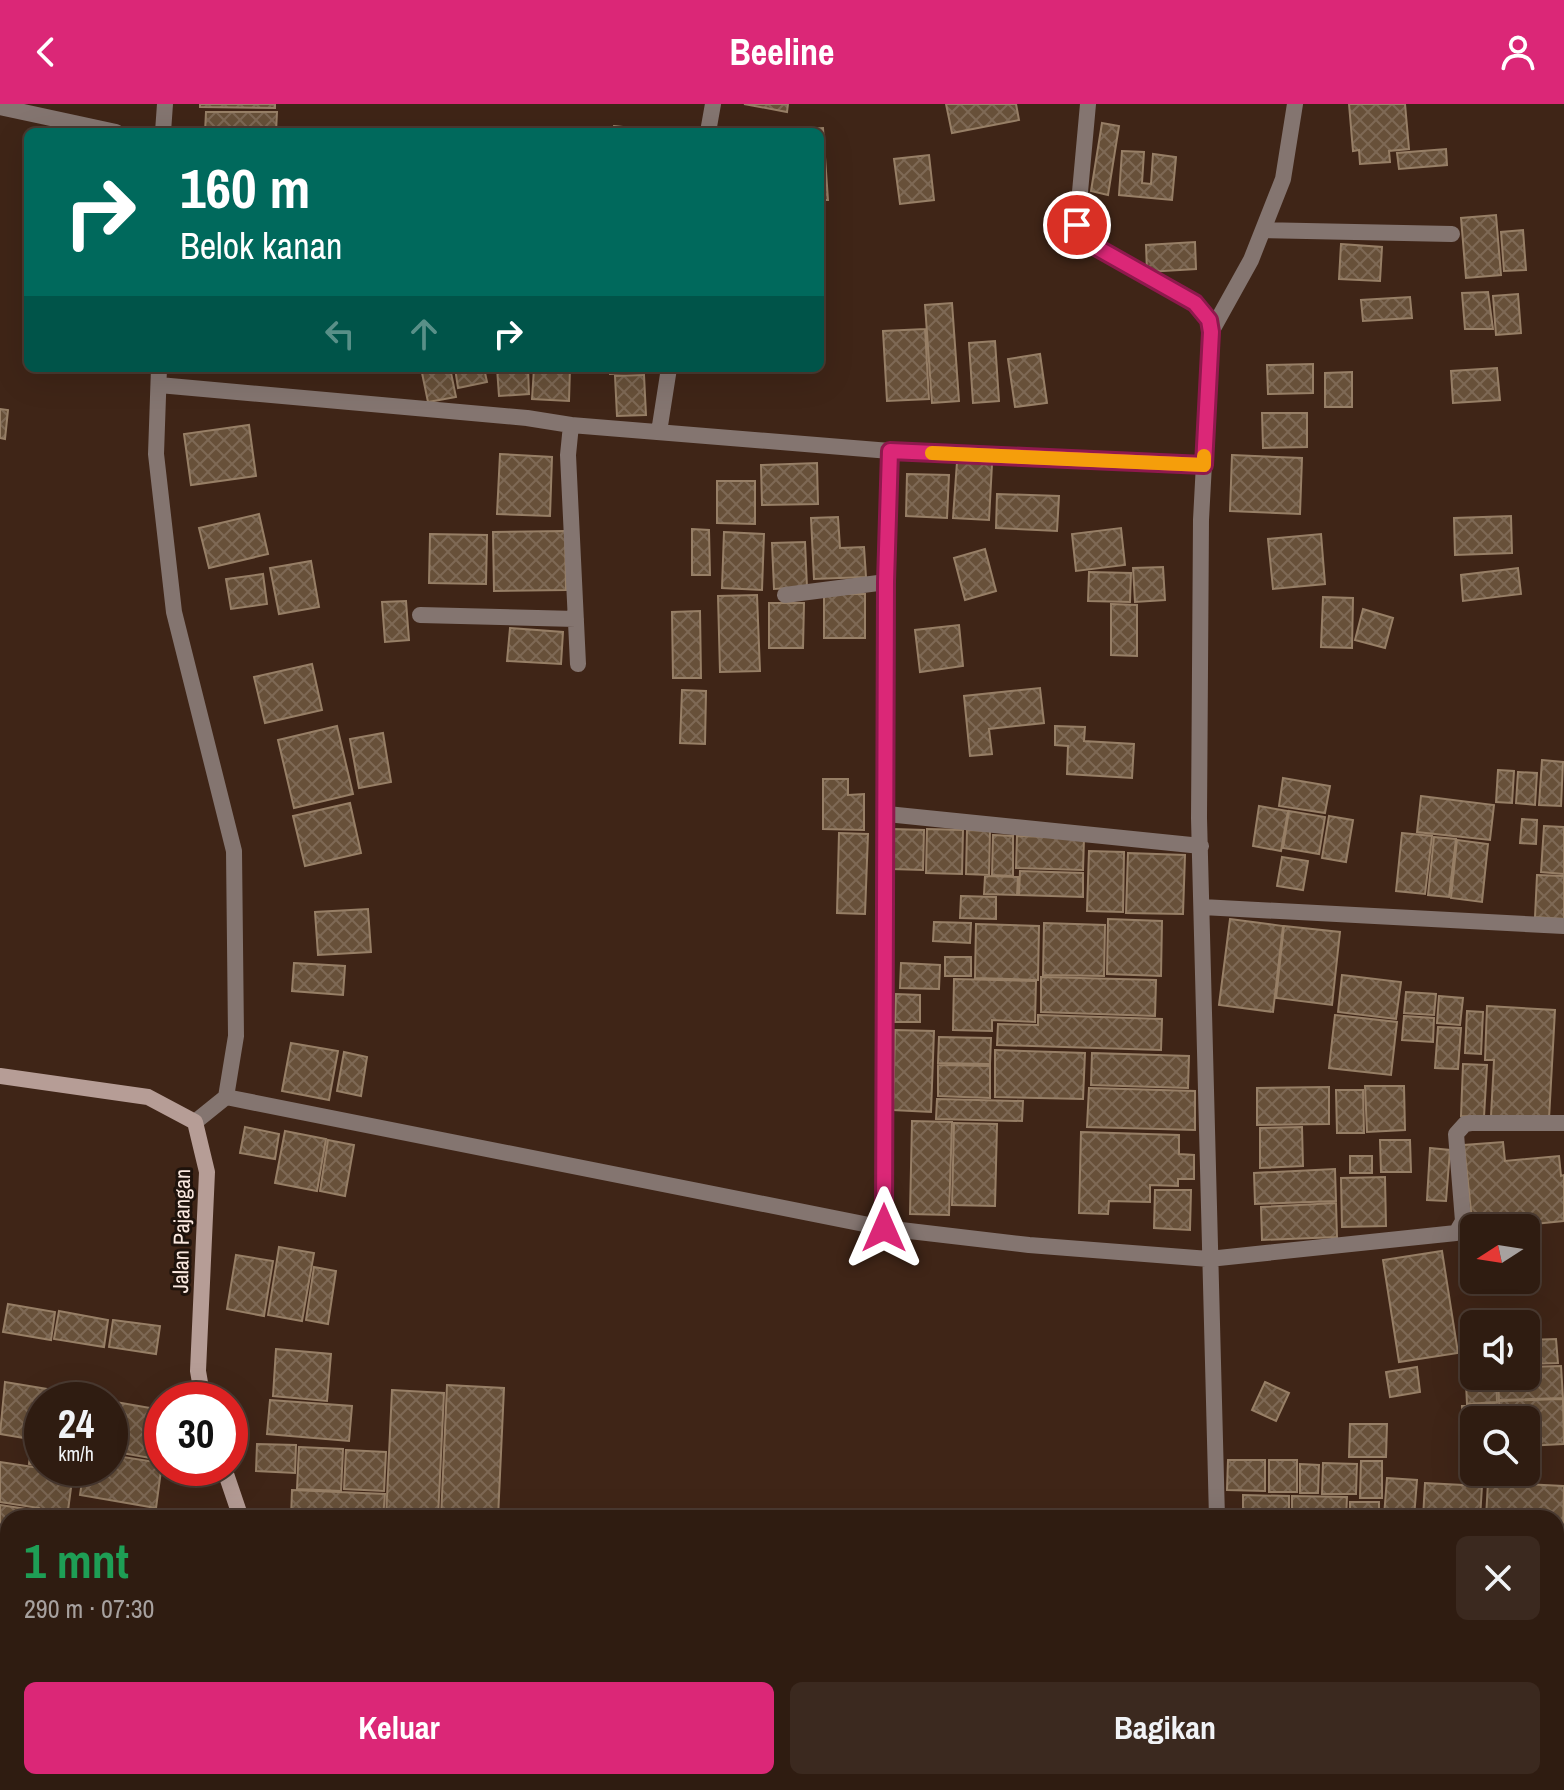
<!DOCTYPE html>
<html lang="id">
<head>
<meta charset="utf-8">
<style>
  :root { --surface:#2f1c11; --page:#3b291f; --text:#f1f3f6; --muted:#a7a19f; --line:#4a3a31; --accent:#db2777 }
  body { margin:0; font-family:"Archivo Narrow",sans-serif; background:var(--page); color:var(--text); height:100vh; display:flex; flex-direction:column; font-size:30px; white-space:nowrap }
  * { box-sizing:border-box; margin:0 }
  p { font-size:26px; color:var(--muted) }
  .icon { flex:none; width:44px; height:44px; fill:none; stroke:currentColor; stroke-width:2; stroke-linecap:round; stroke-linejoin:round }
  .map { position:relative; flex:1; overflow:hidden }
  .sheet { position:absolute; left:0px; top:1406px; width:1564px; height:280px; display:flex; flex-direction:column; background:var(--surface); border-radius:24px 24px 0 0; box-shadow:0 8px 32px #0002,0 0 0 2px var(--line) }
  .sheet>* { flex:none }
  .hud { position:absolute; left:24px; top:24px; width:800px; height:244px; border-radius:12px; box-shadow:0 8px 32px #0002,0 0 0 2px var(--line); background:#00695c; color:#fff; overflow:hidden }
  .needle { width:52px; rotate:258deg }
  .tools { position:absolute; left:1460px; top:1110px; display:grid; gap:16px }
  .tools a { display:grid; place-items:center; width:80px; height:80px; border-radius:12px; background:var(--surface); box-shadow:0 8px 32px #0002,0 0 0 2px var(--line); font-size:40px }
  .speed { position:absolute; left:24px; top:1278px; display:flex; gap:16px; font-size:40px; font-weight:700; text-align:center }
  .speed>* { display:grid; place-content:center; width:104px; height:104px; border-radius:50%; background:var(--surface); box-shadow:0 8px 32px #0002,0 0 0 2px var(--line); line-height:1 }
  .speed small { font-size:20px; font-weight:400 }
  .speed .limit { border:12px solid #d22; background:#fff; color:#111 }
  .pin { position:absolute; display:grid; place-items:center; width:68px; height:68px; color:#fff; margin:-34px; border:4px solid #fff; border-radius:50%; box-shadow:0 2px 8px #0007 }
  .me { position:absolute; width:88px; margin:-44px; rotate:0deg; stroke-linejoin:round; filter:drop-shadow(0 0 6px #0008) }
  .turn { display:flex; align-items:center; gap:28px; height:168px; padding:0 24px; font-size:36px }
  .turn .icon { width:104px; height:104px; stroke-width:2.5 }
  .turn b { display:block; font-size:56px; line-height:68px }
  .lanes { display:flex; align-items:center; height:76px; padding:0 24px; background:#0003; justify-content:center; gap:40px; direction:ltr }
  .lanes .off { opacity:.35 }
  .round { display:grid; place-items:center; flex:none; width:84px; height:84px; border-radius:12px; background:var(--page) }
  .overview { display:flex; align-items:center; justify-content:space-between; height:136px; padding:0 24px }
  h1 { font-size:48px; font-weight:700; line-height:60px; color:#1e9e55 }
  .primary-button { display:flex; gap:16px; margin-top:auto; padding:16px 24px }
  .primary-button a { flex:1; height:92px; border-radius:12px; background:var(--accent); color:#fff; font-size:32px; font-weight:700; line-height:92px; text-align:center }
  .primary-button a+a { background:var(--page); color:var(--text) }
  header { display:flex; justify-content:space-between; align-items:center; height:104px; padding:0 24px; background:var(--accent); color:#fff; font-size:36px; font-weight:700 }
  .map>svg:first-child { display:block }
</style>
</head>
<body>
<header><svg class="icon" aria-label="back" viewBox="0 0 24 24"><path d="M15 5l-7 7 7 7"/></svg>Beeline<svg class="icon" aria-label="person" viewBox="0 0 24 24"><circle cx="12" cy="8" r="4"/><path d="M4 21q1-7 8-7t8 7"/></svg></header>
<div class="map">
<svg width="1564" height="1686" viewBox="0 0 1564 1686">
  <defs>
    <pattern id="building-cross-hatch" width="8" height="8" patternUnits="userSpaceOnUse" patternTransform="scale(2)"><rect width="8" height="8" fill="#675039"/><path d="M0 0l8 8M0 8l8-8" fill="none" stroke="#7e6955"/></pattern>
  </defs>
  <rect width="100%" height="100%" fill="#3f2517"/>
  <!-- building -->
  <path fill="url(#building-cross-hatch)" stroke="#977f66" stroke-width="2" d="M 200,0 L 275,0 L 275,4 L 200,3 Z
    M 744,0 L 788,0 L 787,8 Z
    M 946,0 L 1016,0 L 1019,16 L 952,29 Z
    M 1349,0 L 1405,0 L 1409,45 L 1389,47 L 1390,58 L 1360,60 L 1359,46 L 1353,47 Z
    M 206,8 L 277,8 L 276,28 L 205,28 Z
    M 1102,19 L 1119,22 L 1108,91 L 1091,87 Z
    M 614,22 L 659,27 L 659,28 L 613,28 Z
    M 823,24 L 828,96 L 820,96 L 820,28 L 791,26 Z
    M 1446,45 L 1447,61 L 1399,65 L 1397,49 Z
    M 1122,47 L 1144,48 L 1142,79 L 1151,80 L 1153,50 L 1176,53 L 1172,96 L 1119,91 Z
    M 929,51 L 934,96 L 900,100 L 894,55 Z
    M 1496,111 L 1501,171 L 1466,174 L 1461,114 Z
    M 1523,126 L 1526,166 L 1504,167 L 1501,128 Z
    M 1195,138 L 1196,165 L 1147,168 L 1146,141 Z
    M 1341,140 L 1382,143 L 1380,177 L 1339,175 Z
    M 1488,188 L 1493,225 L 1465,225 L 1462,189 Z
    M 1518,190 L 1521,229 L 1496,231 L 1493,192 Z
    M 1410,193 L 1412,214 L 1363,217 L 1361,196 Z
    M 952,199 L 959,297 L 932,299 L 925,201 Z
    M 925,225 L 929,295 L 887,297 L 883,227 Z
    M 995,237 L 999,297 L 973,299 L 969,239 Z
    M 1040,250 L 1047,299 L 1015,303 L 1008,255 Z
    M 1313,260 L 1313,289 L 1268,290 L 1267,261 Z
    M 211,264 L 263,264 L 263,267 L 212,269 Z
    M 421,264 L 450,264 L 456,293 L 428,298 Z
    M 455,264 L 484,264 L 487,278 L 458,284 Z
    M 497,264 L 528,264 L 529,290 L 499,292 Z
    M 534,264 L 570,264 L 569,297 L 532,295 Z
    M 610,264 L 660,264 L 660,267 L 610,270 Z
    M 1497,264 L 1500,296 L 1453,299 L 1451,267 Z
    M 1352,268 L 1352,303 L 1325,303 L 1325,269 Z
    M 644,271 L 646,311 L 617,312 L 615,272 Z
    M 0,305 L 8,306 L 5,335 L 0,334 Z
    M 1262,309 L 1307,309 L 1307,343 L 1263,344 Z
    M 249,321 L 256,372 L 191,381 L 184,330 Z
    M 500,350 L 552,353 L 550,412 L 497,410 Z
    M 1232,351 L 1302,354 L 1300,410 L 1230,407 Z
    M 957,358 L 992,360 L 989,416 L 953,414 Z
    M 817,359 L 818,400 L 762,401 L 761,361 Z
    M 907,370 L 949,371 L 947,414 L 906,412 Z
    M 717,377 L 755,377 L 755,420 L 717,419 Z
    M 997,390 L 1059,392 L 1057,427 L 996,424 Z
    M 259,410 L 268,450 L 209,464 L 199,424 Z
    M 1511,412 L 1512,449 L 1455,451 L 1454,414 Z
    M 838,413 L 840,444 L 864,443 L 866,473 L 814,475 L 811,414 Z
    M 1121,424 L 1125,461 L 1076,467 L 1072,430 Z
    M 692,425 L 709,426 L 710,471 L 692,471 Z
    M 565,427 L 566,486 L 494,487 L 493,428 Z
    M 724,428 L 764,430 L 762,486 L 722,484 Z
    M 430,430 L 487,431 L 486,480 L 429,479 Z
    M 1321,430 L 1325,480 L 1273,485 L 1268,435 Z
    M 805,438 L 807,483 L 774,485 L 772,439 Z
    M 985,445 L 996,487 L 965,496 L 954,454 Z
    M 311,457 L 319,503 L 279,510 L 270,464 Z
    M 1163,463 L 1165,496 L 1135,498 L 1133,464 Z
    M 1518,464 L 1521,490 L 1463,497 L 1461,471 Z
    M 1089,468 L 1131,469 L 1130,498 L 1088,497 Z
    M 263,470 L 267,500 L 231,505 L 226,475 Z
    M 824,490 L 865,490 L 865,534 L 824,534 Z
    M 757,491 L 760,567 L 720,568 L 718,492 Z
    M 1323,493 L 1353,494 L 1352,544 L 1321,543 Z
    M 406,497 L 409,536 L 385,538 L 382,498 Z
    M 769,499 L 804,499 L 803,544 L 769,544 Z
    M 1111,500 L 1137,501 L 1137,552 L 1111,551 Z
    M 1363,505 L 1393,514 L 1385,544 L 1355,536 Z
    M 700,507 L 701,574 L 673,574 L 672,508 Z
    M 959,521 L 963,562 L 920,568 L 915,526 Z
    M 510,524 L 563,528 L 561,560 L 507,557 Z
    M 312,560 L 322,606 L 265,619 L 254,573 Z
    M 1040,584 L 1044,619 L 989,625 L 992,650 L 970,652 L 964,592 Z
    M 682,586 L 706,587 L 705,640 L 680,639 Z
    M 337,622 L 353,690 L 294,704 L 278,636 Z
    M 1055,622 L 1085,623 L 1084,637 L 1134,640 L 1132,674 L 1067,670 L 1068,642 L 1055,641 Z
    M 383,629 L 391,678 L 359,684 L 350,635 Z
    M 1542,656 L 1563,658 L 1561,702 L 1539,701 Z
    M 1498,666 L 1514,667 L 1512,699 L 1496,698 Z
    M 1518,668 L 1537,669 L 1535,701 L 1516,699 Z
    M 1283,674 L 1330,682 L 1325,709 L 1279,702 Z
    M 823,675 L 848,675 L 848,691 L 864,690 L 864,726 L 823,725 Z
    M 1421,692 L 1494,701 L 1490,736 L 1417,728 Z
    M 350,699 L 361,749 L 305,762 L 293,712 Z
    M 1259,702 L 1288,707 L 1281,747 L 1253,742 Z
    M 1289,707 L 1325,713 L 1319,750 L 1283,744 Z
    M 1329,712 L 1353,716 L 1346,758 L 1322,754 Z
    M 1522,715 L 1537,716 L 1536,740 L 1520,739 Z
    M 1544,722 L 1564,723 L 1564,770 L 1541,768 Z
    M 893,725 L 924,726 L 923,766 L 892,765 Z
    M 927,725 L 963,726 L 962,770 L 926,769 Z
    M 967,726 L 990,727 L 989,771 L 966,770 Z
    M 839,729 L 868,730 L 865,810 L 837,809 Z
    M 1402,729 L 1432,732 L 1425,790 L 1396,787 Z
    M 993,731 L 1013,732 L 1013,772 L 992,771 Z
    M 1017,732 L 1084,734 L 1083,766 L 1016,764 Z
    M 1434,733 L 1456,735 L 1449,793 L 1428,791 Z
    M 1457,736 L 1488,740 L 1482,798 L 1451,794 Z
    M 1089,747 L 1124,748 L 1123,808 L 1087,807 Z
    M 1128,749 L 1185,751 L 1183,810 L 1126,809 Z
    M 1282,753 L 1308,757 L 1303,786 L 1277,782 Z
    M 1020,767 L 1083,769 L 1083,793 L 1019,791 Z
    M 1537,771 L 1564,772 L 1564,815 L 1535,813 Z
    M 985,772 L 1018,773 L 1017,791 L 984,790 Z
    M 961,792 L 996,793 L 996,815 L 960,814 Z
    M 368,805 L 371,848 L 318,851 L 315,808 Z
    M 1108,815 L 1162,817 L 1161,872 L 1107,870 Z
    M 1230,815 L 1283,822 L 1273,908 L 1219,901 Z
    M 934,818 L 971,819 L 970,839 L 933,837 Z
    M 1044,819 L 1105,821 L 1104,872 L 1043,871 Z
    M 976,820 L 1039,822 L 1038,876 L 975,874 Z
    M 1284,822 L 1340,828 L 1332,901 L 1276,894 Z
    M 945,853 L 971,853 L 971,872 L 945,872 Z
    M 294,859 L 345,862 L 343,891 L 292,887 Z
    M 901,859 L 940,861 L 939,885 L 900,884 Z
    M 1342,871 L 1401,878 L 1396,915 L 1338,908 Z
    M 1041,873 L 1156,876 L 1155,912 L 1041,908 Z
    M 954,875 L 1036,877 L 1035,918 L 992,916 L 992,927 L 953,926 Z
    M 1406,888 L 1436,890 L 1434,911 L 1404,909 Z
    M 896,890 L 920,891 L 920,918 L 895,918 Z
    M 1439,892 L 1463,894 L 1460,921 L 1437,919 Z
    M 1487,902 L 1555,906 L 1549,1015 L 1491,1012 L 1494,956 L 1485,956 Z
    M 1467,907 L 1483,908 L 1481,950 L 1465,949 Z
    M 1038,911 L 1162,915 L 1161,946 L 997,941 L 998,920 L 1038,921 Z
    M 1335,911 L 1397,918 L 1391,971 L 1329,964 Z
    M 1404,912 L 1434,914 L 1433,938 L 1402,936 Z
    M 1438,923 L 1461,924 L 1458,965 L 1435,964 Z
    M 895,926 L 934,927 L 931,1008 L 893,1006 Z
    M 939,933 L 991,934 L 990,960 L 938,959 Z
    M 291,939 L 338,947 L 329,996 L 282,987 Z
    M 995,946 L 1085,949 L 1083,995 L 995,993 Z
    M 344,948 L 367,953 L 361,992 L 337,987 Z
    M 1092,949 L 1189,952 L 1188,984 L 1091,981 Z
    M 1463,960 L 1487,961 L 1484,1013 L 1461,1012 Z
    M 938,961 L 990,962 L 990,994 L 938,992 Z
    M 1365,982 L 1404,982 L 1405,1026 L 1367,1028 Z
    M 1329,983 L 1329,1020 L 1257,1021 L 1257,984 Z
    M 1089,984 L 1195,987 L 1195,1026 L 1087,1023 Z
    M 1336,986 L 1363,986 L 1364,1029 L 1337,1029 Z
    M 937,995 L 1023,997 L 1022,1017 L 936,1015 Z
    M 912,1017 L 952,1018 L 949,1111 L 910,1110 Z
    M 954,1019 L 997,1020 L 995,1102 L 952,1101 Z
    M 245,1023 L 279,1030 L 275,1055 L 240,1049 Z
    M 1302,1023 L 1303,1062 L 1260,1064 L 1260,1024 Z
    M 285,1027 L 326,1035 L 317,1087 L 275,1079 Z
    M 1081,1028 L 1179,1031 L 1179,1050 L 1194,1051 L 1194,1075 L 1178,1075 L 1178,1082 L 1150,1081 L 1150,1098 L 1109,1097 L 1108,1110 L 1079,1109 Z
    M 328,1036 L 354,1041 L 345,1092 L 320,1087 Z
    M 1380,1036 L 1410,1036 L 1411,1068 L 1381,1068 Z
    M 1503,1038 L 1505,1057 L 1559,1052 L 1561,1072 L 1564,1071 L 1564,1117 L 1473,1126 L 1464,1041 Z
    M 1430,1044 L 1450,1046 L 1446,1097 L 1427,1096 Z
    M 1350,1052 L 1372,1052 L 1372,1069 L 1350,1069 Z
    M 1335,1065 L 1336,1097 L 1255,1100 L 1254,1069 Z
    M 1385,1073 L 1386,1122 L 1342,1123 L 1341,1074 Z
    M 1155,1086 L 1191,1086 L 1190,1126 L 1154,1124 Z
    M 1336,1099 L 1337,1133 L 1262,1136 L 1261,1103 Z
    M 279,1143 L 314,1149 L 302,1217 L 268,1211 Z
    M 1442,1147 L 1458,1249 L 1399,1258 L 1383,1156 Z
    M 236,1151 L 273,1157 L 264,1212 L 227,1205 Z
    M 314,1163 L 336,1167 L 328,1220 L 306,1216 Z
    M 8,1200 L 55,1208 L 51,1236 L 3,1228 Z
    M 59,1207 L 108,1216 L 104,1243 L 54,1235 Z
    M 113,1216 L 160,1222 L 156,1250 L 109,1243 Z
    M 1556,1235 L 1558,1259 L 1526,1260 L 1526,1236 Z
    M 1464,1238 L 1474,1238 L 1474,1272 L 1496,1272 L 1497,1298 L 1467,1300 Z
    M 276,1245 L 331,1250 L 327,1297 L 273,1292 Z
    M 1561,1262 L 1563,1294 L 1499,1296 L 1498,1272 L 1526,1272 L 1526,1263 Z
    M 1417,1263 L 1420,1288 L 1390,1293 L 1386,1268 Z
    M 5,1278 L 90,1292 L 89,1296 L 42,1296 L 42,1337 L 0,1330 Z
    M 1265,1278 L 1289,1289 L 1276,1317 L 1252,1306 Z
    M 447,1281 L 504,1284 L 498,1414 L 441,1414 Z
    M 392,1286 L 444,1289 L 438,1414 L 386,1414 Z
    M 1563,1295 L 1564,1340 L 1526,1342 L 1526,1316 L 1500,1316 L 1499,1297 Z
    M 270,1296 L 352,1302 L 349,1337 L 267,1330 Z
    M 110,1297 L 162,1306 L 162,1356 L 110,1347 Z
    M 1497,1300 L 1498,1316 L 1474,1316 L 1474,1343 L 1464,1343 L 1462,1302 Z
    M 1350,1320 L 1387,1320 L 1386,1353 L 1349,1353 Z
    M 32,1337 L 42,1339 L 42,1362 L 29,1360 Z
    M 257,1340 L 296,1341 L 295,1369 L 256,1367 Z
    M 299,1343 L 343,1345 L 341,1387 L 297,1385 Z
    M 346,1346 L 386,1348 L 384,1387 L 344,1385 Z
    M 110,1351 L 162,1359 L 156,1404 L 80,1391 L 84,1364 L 110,1364 Z
    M 1228,1356 L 1265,1356 L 1265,1387 L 1227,1386 Z
    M 1269,1356 L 1297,1356 L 1297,1388 L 1269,1388 Z
    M 1361,1357 L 1382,1357 L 1382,1394 L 1360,1394 Z
    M 0,1358 L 73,1369 L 67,1414 L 38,1414 L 39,1404 L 0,1398 Z
    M 1323,1359 L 1357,1360 L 1356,1390 L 1322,1390 Z
    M 1300,1360 L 1319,1361 L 1318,1389 L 1300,1389 Z
    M 1387,1374 L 1417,1376 L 1414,1414 L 1384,1412 Z
    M 1488,1378 L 1564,1382 L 1563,1430 L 1556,1430 L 1556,1414 L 1486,1414 Z
    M 1425,1379 L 1482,1382 L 1480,1414 L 1423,1414 Z
    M 292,1386 L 385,1390 L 383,1414 L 291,1414 Z
    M 1243,1391 L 1289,1392 L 1289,1414 L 1243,1414 Z
    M 1292,1392 L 1347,1393 L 1346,1414 L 1292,1414 Z
    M 1350,1398 L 1379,1398 L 1379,1414 L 1350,1414 Z
    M 0,1401 L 34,1406 L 33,1414 L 8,1414 L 8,1462 L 0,1461 Z
    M 0,1465 L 8,1466 L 7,1485 L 0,1484 Z
    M 0,1489 L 8,1491 L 8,1560 L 0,1559 Z
    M 1556,1503 L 1562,1503 L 1559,1541 L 1556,1541 Z
    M 66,1678 L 84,1679 L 83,1686 L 65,1686 Z
    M 387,1678 L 424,1678 L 424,1686 L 387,1685 Z
    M 1246,1678 L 1316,1678 L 1316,1686 L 1246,1686 Z
    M 1320,1678 L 1346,1678 L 1346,1686 L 1320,1686 Z"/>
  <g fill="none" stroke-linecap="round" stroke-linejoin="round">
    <!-- minor -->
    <path stroke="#847570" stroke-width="16" d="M 1088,0 L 1077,121 C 1087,157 1196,181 1209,216 C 1211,220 1210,224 1211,228 L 1201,416 L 1199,714 L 1217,1414
      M 0,3 L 116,28
      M 163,28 L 165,0
      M 708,28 L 713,0
      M 1263,126 L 1452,130
      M 1211,228 L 1251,156 L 1283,75 L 1295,0
      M 159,264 L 156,350 L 174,508 L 234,747 L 236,932 L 226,993 L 195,1018
      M 159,281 L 527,314 L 571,321 L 568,351 L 578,560
      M 571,321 L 890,347 L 886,478 L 884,1124
      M 659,328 L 669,264
      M 890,347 L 1204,361
      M 785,491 L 886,478
      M 420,511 L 576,515
      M 887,710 L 1201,742
      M 1202,803 L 1564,822
      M 226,993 L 884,1124 L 1029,1141 L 1209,1155 L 1456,1129 L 1463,1117 L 1456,1030 L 1465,1020 L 1471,1019 L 1564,1019
      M 0,1608 L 8,1600
      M 1218,1686 L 1218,1678"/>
    <!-- secondary -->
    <path stroke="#b69d96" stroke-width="16" d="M 0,972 L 148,993 L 195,1018 L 207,1068 L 198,1267 L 203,1296
      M 224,1364 L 241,1414
      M 345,1678 L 349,1686"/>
  </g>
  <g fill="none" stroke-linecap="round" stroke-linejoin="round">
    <!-- route casing -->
    <g stroke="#8e194d" stroke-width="20">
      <path id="route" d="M 884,1124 L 886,478 L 890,347 L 1204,361 L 1211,228 L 1209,216 L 1195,199 L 1087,138 L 1080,131 L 1077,121"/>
    </g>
    <!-- route -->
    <use href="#route" stroke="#db2777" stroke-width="14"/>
    <!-- slow -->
    <path stroke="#f59e0b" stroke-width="14" d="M 932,349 L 1204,361 L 1204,352"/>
  </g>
  <g text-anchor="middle" stroke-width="6" stroke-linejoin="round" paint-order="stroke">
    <!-- street labels -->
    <g font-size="22" fill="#fbe9e0" stroke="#1e120b">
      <text transform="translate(181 1127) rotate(-89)" y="8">Jalan Pajangan</text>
    </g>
  </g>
</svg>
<div class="tools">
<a><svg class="needle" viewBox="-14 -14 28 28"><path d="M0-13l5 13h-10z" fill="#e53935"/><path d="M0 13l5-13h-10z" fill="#a7a19f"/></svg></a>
<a><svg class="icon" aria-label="sound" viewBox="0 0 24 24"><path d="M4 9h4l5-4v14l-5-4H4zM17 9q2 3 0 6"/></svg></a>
<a><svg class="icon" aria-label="search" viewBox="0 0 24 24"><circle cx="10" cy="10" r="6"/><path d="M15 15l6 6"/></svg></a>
</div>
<div class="speed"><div>24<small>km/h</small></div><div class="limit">30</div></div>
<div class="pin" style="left:1077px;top:121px;background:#d93025"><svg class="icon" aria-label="arrive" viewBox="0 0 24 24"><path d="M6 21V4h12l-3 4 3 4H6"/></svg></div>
<svg class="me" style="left:884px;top:1124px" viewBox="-20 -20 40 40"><path d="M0-17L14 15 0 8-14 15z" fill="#db2777" stroke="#fff" stroke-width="4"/></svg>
<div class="hud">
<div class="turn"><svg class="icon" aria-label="right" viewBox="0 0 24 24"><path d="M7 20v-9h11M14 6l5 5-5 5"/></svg><div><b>160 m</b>Belok kanan</div></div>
<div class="lanes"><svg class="icon off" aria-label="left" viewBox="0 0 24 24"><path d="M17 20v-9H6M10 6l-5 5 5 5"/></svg><svg class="icon off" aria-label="ahead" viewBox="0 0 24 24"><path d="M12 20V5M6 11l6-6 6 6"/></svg><svg class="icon" aria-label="right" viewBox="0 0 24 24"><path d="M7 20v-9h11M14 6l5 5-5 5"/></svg></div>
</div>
<section class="sheet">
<div class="overview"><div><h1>1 mnt</h1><p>290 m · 07:30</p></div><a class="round"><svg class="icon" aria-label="close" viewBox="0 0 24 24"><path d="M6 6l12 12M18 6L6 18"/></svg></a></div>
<div class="primary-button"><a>Keluar</a><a>Bagikan</a></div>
</section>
</div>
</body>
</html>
